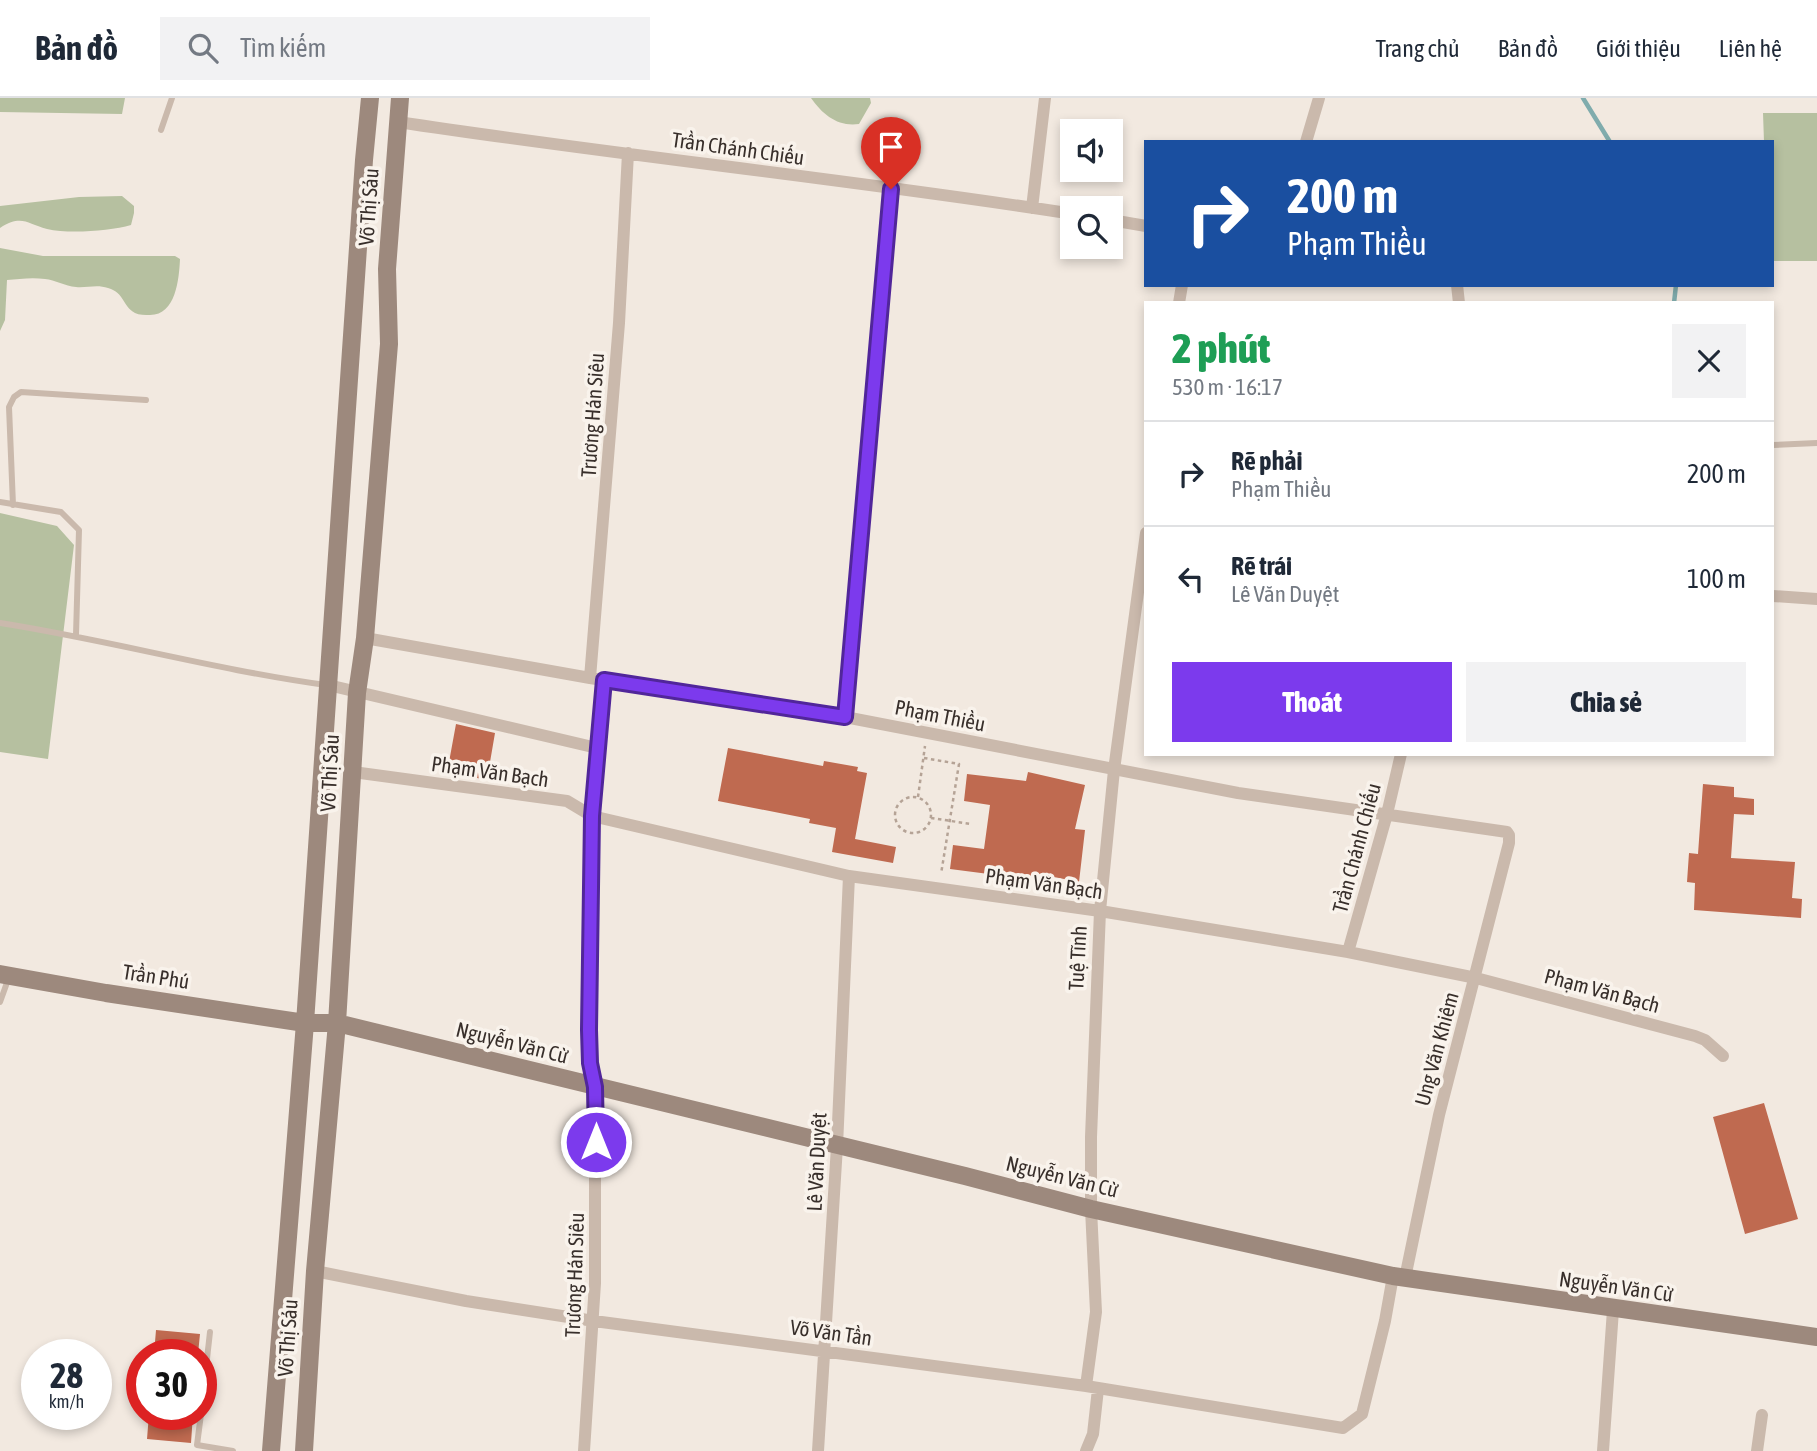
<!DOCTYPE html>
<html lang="vi">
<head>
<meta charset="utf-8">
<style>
  :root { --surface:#fff; --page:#f2f2f3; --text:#1f2937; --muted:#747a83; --line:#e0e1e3; --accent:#7c3aed }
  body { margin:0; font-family:"Asap Condensed",sans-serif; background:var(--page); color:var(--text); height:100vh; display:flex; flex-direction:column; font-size:26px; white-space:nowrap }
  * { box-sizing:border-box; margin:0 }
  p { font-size:23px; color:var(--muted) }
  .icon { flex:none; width:38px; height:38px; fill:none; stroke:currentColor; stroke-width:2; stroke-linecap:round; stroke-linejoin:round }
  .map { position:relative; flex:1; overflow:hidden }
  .details { position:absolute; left:1144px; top:203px; width:630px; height:455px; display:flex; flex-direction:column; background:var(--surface); border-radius:0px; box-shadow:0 4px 10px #0003 }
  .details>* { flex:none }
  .guide { position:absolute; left:1144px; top:42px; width:630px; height:147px; border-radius:0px; box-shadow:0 4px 10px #0003; background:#1a4fa0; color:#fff; overflow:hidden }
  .buttons { position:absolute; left:1060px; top:21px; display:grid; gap:14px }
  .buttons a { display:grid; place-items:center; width:63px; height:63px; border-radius:0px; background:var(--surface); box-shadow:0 4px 10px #0003; font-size:35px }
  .speed { position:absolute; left:21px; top:1241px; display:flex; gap:14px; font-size:35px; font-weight:700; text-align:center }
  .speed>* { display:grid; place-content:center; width:91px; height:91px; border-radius:50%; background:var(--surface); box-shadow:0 4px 10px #0003; line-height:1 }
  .speed small { font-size:18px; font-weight:400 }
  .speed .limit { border:10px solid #d22; background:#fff; color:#111 }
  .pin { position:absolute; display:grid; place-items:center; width:60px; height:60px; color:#fff; margin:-72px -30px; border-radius:50% 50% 50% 0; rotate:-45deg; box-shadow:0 0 7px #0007 }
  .pin .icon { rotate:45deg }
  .me { position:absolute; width:77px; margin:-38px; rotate:0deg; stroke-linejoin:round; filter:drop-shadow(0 0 5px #0008) }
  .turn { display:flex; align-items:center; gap:24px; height:147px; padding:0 28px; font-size:32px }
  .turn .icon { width:91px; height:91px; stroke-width:2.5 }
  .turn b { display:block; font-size:49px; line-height:60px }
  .round { display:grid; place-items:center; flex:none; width:74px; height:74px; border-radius:0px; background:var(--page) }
  .head { display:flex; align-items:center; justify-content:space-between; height:119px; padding:0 28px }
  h1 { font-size:42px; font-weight:800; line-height:52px; color:#1e9e55 }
  .primary-button { display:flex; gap:14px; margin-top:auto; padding:14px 28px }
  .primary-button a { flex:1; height:80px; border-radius:0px; background:var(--accent); color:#fff; font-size:28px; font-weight:800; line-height:80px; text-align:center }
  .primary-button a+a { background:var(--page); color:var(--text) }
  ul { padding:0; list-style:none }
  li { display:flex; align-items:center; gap:21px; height:105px; padding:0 28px; border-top:2px solid var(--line) }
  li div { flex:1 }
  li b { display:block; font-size:26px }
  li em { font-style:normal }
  header { display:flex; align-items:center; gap:42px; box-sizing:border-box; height:98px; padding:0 35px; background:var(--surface); border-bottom:2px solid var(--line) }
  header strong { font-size:33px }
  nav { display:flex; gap:38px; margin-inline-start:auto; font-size:24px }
  .search { width:490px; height:63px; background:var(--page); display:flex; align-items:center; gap:18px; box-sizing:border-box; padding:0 24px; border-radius:0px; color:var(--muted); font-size:26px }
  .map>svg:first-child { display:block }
</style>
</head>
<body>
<header>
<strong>Bản đồ</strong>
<div class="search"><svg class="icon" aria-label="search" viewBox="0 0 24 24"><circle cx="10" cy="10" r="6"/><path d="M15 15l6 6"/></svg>Tìm kiếm</div>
<nav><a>Trang chủ</a><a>Bản đồ</a><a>Giới thiệu</a><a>Liên hệ</a></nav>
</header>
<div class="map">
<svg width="1817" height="1353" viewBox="0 0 1817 1353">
  <rect width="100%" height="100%" fill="#f2e9e0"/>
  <!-- green -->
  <path fill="#b6c0a0" d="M 0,0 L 125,0 L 122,16 L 0,14 Z
    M 811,0 L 870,0 L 871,5 L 859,26 C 838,29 823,17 811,0 Z
    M 1763,15 L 1817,15 L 1817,163 L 1773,163 L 1773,44 L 1764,44 Z
    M 122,98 L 134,108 L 134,115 L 131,127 C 110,133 69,136 47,131 C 27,126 22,116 0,130 L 0,108 L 79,99 Z
    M 0,150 L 43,158 L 175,158 L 180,161 C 179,181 176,217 150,217 C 145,217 139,217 135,215 C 122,208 125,195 108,190 C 97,186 87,190 76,189 C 65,188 55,182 45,181 C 32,179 19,181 7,182 L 5,222 L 0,233 Z
    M 0,415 L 57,428 L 74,447 L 48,661 L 0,654 Z"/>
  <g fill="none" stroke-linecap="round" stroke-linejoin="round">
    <!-- stream -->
    <path stroke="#80acad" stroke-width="4.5" d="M 1583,0 L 1610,44
      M 1674,205 L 1676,187"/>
  </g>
  <!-- building -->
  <path fill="#bf6a50" d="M 456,626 L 495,635 L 489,670 L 497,671 L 495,683 L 447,675 Z
    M 728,650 L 823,668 L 824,663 L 858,669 L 857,673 L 867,675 L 855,741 L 896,749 L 893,765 L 832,754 L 836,730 L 809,725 L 810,721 L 718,703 Z
    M 1028,674 L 1085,687 L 1075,731 L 1085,732 L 1079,784 L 1039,776 L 1038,785 L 1012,779 L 950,771 L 953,747 L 984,751 L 990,707 L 964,703 L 967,676 L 1026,683 Z
    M 1703,686 L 1734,689 L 1734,699 L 1754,701 L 1754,717 L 1734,716 L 1731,760 L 1795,764 L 1792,800 L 1802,801 L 1801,820 L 1694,812 L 1695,785 L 1687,784 L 1689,755 L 1698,756 Z
    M 1764,1005 L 1798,1121 L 1745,1136 L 1713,1019 Z
    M 156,1232 L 200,1236 L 198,1256 L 154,1256 Z
    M 149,1316 L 193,1316 L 191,1345 L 147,1341 Z"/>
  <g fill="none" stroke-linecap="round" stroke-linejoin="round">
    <!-- path -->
    <path stroke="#b5a396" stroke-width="2.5" stroke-dasharray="3.5 3.5" stroke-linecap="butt" d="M 924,660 L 959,666 L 941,776
      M 918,699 L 925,648
      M895 717a18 18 0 1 1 36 0a18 18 0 1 1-36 0Z
      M 931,720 L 971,726"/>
    <!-- service -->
    <path stroke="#cab9ac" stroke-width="6" d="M 161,32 L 172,0
      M 1773,347 L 1817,345
      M 0,404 L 61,414 L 79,432 L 76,537
      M 13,407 L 9,309 L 14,299 L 21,294 L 146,302
      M 0,525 C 109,542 216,572 326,587
      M 0,904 L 9,879
      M 201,1314 L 210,1234
      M 201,1316 L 197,1347 L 233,1353"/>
    <!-- minor -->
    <path stroke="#cab9ac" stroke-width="12" d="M 398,24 C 622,58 849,81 1073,116
      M 1306,44 L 1319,0
      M 1032,110 L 1045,0
      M 1111,122 L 1146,128
      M 1457,187 L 1459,205
      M 1179,205 L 1182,187
      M 1773,498 L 1817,501
      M 365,540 L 590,580 L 845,619 L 1238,695 L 1507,734 L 1509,737 L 1509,745 L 1439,1017 L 1405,1180
      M 590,580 L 619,225 L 628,55
      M 328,587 L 597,650
      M 845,619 L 891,91
      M 353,674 L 567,703 L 592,718 L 849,778 L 1100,813 L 1348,854 L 1476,880 L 1695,938 L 1705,942 L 1723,958
      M 1348,854 L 1387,716 L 1401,656
      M 315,1173 L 466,1203 L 594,1223 L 1086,1288 L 1343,1330 L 1362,1316 L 1385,1223 L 1393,1178
      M 1086,1288 L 1096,1214 L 1091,1111 L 1091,1039 L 1100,813 L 1114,672 L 1146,435
      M 584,1353 L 595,1185 L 595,989 L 590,965 L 589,932 L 592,718 L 604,582
      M 818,1353 L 837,1048 L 849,778
      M 1086,1353 L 1093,1336 L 1098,1291
      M 1603,1353 L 1613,1212
      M 1757,1353 L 1762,1317"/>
    <!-- secondary -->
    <path stroke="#9d897d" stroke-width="18" d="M 0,876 L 106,895 L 305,925 L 337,925 L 965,1078 L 1091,1111 L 1393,1178 L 1817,1239
      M 271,1353 L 305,925 L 364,62 L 370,0
      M 304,1353 L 315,1173 L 337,925 L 357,595 L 365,540 L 389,246 L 387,171 L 400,0"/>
  </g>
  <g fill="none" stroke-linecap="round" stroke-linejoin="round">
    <!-- route casing -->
    <g stroke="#51269a" stroke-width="18">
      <path id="route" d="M 596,1044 L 595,989 L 590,965 L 589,932 L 592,718 L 604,582 L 845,619 L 891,91"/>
    </g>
    <!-- route -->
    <use href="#route" stroke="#7c3aed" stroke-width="12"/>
  </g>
  <g text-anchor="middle" stroke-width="7" stroke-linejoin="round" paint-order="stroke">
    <!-- street labels -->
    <g font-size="21" fill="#382f2b" stroke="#f9f3ec">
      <text transform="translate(738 51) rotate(8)" y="7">Trần Chánh Chiếu</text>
      <text transform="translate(369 109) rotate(-86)" y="7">Võ Thị Sáu</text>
      <text transform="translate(593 317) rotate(-86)" y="7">Trương Hán Siêu</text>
      <text transform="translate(940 618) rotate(11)" y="7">Phạm Thiều</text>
      <text transform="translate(490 674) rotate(8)" y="7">Phạm Văn Bạch</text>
      <text transform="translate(330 675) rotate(-87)" y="7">Võ Thị Sáu</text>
      <text transform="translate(1357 750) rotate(-75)" y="7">Trần Chánh Chiếu</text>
      <text transform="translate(1044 786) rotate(8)" y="7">Phạm Văn Bạch</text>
      <text transform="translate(1078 860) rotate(-87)" y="7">Tuệ Tĩnh</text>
      <text transform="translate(156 879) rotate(9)" y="7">Trần Phú</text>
      <text transform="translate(1602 893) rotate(15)" y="7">Phạm Văn Bạch</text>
      <text transform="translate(512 945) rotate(14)" y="7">Nguyễn Văn Cừ</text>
      <text transform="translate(1437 951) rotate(-75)" y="7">Ung Văn Khiêm</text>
      <text transform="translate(817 1064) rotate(-87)" y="7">Lê Văn Duyệt</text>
      <text transform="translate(1062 1079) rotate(14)" y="7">Nguyễn Văn Cừ</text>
      <text transform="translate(575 1177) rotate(-88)" y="7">Trương Hán Siêu</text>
      <text transform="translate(1616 1189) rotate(8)" y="7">Nguyễn Văn Cừ</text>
      <text transform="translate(831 1235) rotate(8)" y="7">Võ Văn Tần</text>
      <text transform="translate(288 1240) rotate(-86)" y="7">Võ Thị Sáu</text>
    </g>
  </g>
</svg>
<div class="buttons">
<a><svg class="icon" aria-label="sound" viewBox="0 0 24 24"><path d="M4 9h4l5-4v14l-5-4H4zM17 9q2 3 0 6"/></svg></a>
<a><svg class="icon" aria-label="search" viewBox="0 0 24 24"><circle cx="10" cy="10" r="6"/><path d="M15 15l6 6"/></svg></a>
</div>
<div class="speed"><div>28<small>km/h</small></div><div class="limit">30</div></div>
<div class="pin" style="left:891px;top:91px;background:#d93025"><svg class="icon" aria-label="arrive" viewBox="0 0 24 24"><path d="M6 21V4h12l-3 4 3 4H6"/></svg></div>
<svg class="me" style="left:596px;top:1044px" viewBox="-20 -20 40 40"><circle r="17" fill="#7c3aed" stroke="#fff" stroke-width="3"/><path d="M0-11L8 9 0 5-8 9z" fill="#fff"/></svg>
<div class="guide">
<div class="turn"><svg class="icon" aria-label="right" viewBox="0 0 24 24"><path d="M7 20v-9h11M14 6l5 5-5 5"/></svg><div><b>200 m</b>Phạm Thiều</div></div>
</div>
<section class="details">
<div class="head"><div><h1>2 phút</h1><p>530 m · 16:17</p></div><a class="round"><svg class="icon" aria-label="close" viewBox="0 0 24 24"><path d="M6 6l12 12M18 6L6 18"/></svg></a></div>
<ul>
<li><svg class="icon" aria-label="right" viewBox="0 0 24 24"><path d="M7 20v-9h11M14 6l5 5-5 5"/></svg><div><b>Rẽ phải</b><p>Phạm Thiều</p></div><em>200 m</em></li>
<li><svg class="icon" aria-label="left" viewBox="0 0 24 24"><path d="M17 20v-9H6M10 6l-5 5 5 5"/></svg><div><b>Rẽ trái</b><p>Lê Văn Duyệt</p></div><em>100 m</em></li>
</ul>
<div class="primary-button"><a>Thoát</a><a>Chia sẻ</a></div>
</section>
</div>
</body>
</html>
